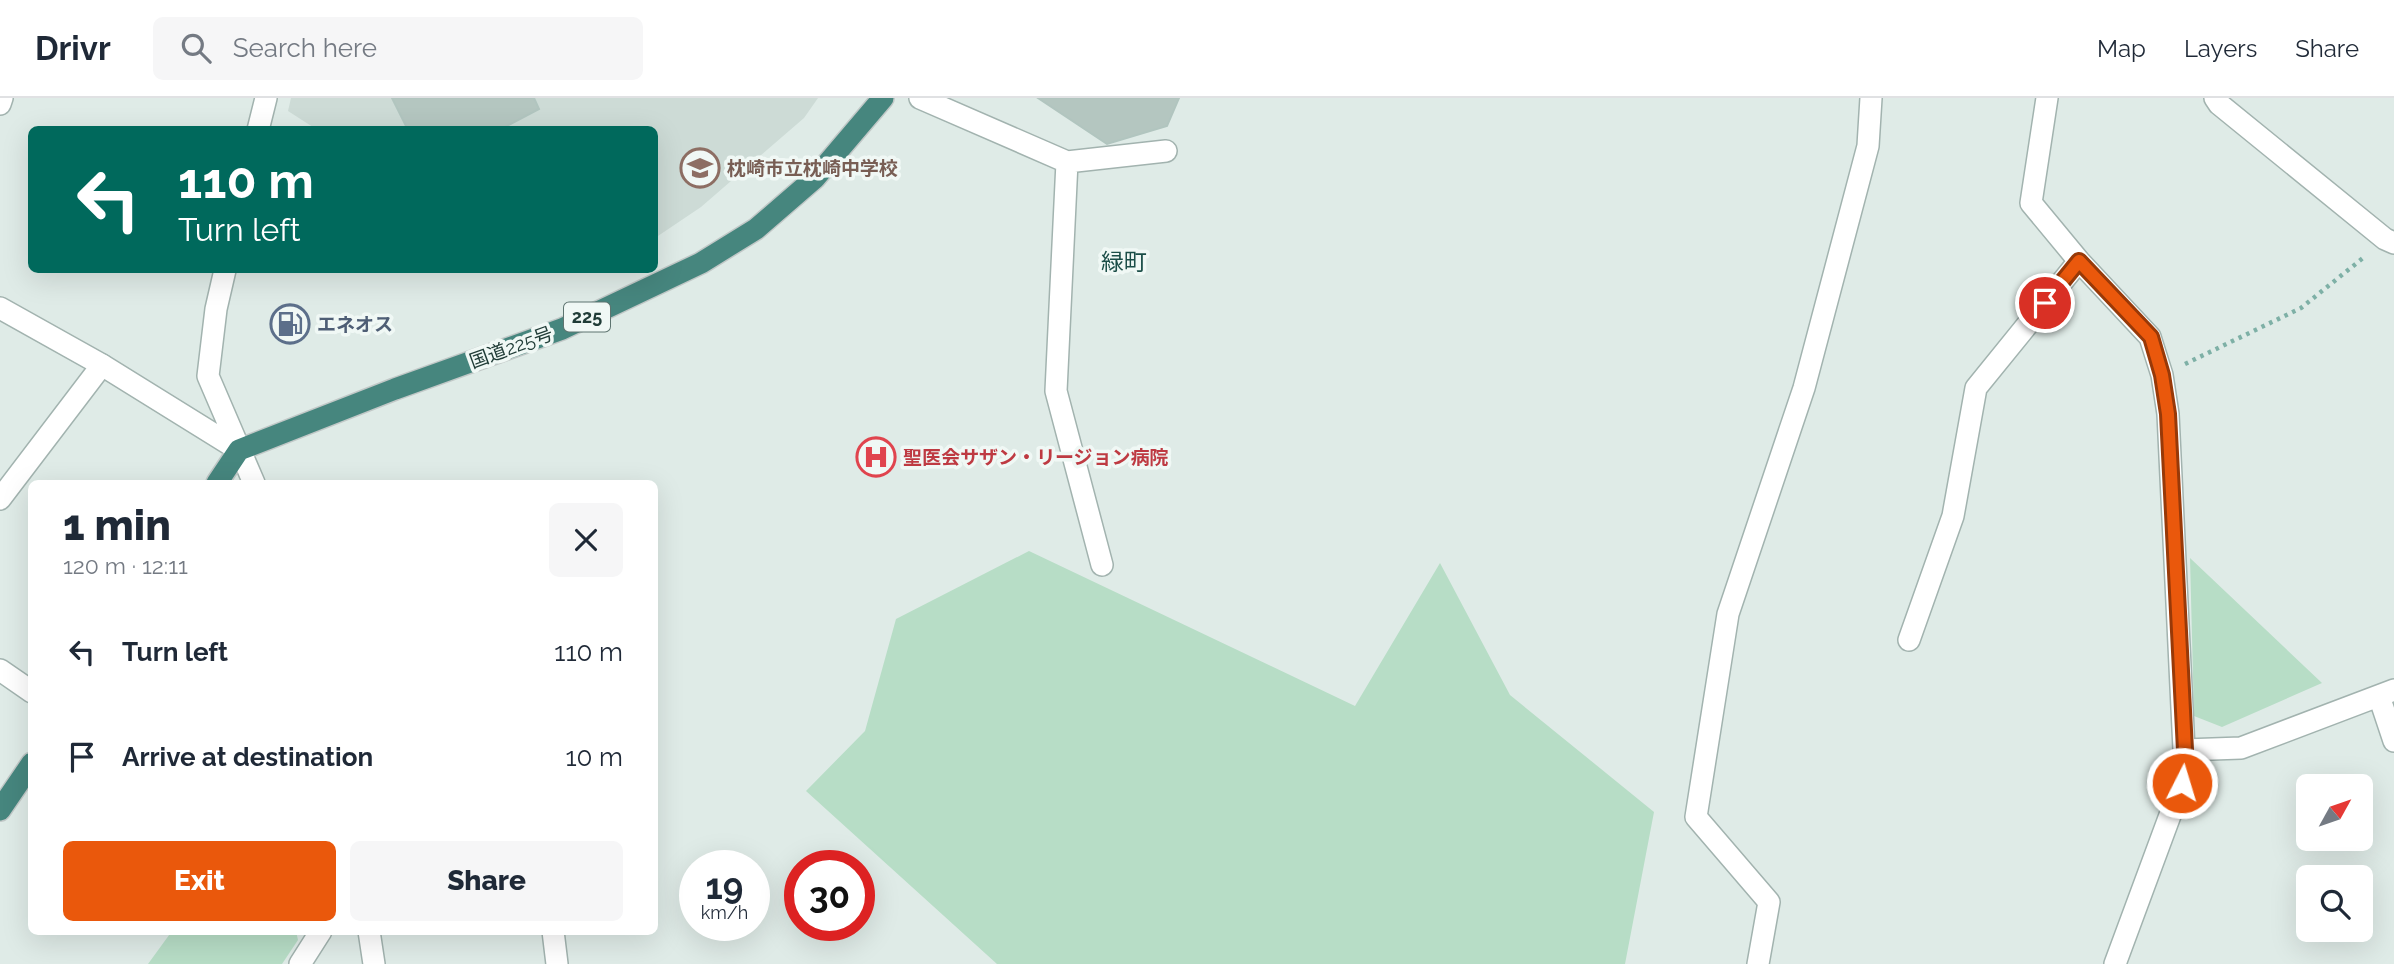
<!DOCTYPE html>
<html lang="en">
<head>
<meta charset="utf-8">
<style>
  :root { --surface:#fff; --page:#f6f6f7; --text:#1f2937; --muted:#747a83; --line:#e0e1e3; --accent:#ea580c }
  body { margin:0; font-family:Raleway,"Noto Sans JP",sans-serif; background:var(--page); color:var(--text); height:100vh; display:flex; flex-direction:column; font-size:26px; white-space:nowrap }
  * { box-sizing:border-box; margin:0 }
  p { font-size:23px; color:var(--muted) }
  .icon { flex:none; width:38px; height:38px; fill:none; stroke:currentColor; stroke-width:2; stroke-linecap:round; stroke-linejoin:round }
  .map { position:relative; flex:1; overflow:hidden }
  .sheet { position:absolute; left:28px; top:382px; width:630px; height:455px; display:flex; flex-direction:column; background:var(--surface); border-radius:10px; box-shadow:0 7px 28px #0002 }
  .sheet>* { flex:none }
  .banner { position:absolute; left:28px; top:28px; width:630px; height:147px; border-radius:10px; box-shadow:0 7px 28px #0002; background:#00695c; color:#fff; overflow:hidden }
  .needle { width:46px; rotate:50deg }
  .buttons { position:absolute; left:2296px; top:676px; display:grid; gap:14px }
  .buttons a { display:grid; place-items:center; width:77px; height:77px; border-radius:10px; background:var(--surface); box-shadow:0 7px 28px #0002; font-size:35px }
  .speed { position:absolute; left:679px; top:752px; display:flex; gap:14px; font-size:35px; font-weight:700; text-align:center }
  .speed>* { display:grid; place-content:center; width:91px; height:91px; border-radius:50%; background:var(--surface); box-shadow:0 7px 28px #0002; line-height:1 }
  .speed small { font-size:18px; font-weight:400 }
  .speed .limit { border:10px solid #d22; background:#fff; color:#111 }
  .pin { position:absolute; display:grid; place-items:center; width:60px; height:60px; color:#fff; margin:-30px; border:4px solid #fff; border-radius:50%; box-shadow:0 2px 7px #0007 }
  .me { position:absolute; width:77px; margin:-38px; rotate:5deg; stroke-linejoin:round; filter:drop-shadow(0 0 5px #0008) }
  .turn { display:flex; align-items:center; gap:24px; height:147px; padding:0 35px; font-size:32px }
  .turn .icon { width:91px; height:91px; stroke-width:2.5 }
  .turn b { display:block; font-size:49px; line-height:60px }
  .round { display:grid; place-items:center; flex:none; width:74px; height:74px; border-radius:10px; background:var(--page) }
  .overview { display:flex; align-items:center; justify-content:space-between; height:119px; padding:0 35px }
  h1 { font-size:42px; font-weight:800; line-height:52px }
  .cta { display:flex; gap:14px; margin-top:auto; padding:14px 35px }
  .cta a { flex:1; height:80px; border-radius:10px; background:var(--accent); color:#fff; font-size:28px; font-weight:800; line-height:80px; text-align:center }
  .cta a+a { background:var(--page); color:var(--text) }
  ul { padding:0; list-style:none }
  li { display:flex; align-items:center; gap:21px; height:105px; padding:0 35px }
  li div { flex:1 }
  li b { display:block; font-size:26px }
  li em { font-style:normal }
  header { display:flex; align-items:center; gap:42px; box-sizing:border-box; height:98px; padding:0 35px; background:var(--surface); border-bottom:2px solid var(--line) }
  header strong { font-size:33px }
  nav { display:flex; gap:38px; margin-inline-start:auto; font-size:24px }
  .search { width:490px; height:63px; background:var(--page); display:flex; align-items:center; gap:18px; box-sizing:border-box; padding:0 24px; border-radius:10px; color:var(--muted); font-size:26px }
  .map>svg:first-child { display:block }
</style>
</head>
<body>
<header>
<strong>Drivr</strong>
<div class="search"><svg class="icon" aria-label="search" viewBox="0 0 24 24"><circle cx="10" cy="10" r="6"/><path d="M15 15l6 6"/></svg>Search here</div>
<nav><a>Map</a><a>Layers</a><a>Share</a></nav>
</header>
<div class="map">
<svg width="2394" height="866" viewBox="0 0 2394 866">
  <rect width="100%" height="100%" fill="#dfebe7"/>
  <!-- built -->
  <path fill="#cddbd6" d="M 291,0 L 818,0 L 804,20 L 701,109 L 655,140 L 654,32 L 316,31 L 288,13 Z"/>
  <!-- green -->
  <path fill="#b7ddc6" d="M 1029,453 L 1355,608 L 1440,465 L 1510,597 L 1654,714 L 1625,866 L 997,866 L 806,693 L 865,633 L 896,521 Z
    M 2190,460 L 2322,585 L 2222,629 L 2194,618 Z
    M 172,833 L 296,833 L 298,842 L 282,866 L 148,866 Z"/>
  <!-- building -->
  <path fill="#b4c6c0" stroke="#b1c5bf" stroke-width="2" d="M 392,0 L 534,0 L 539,11 L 499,32 L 408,32 Z
    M 1038,0 L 1179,0 L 1167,28 L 1107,46 Z"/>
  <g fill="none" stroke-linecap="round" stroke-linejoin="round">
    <!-- minor casing -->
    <g stroke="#a2b3af" stroke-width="24">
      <path id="minor" d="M 920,0 L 1067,64 L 1166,53
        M 2047,0 L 2031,105 L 2079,163 L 2150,239 L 2162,277 L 2168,316 L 2184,652 L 2182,685 L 2115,866
        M 2215,0 L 2219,6 L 2385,141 L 2394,145
        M 0,6 L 2,0
        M 1067,64 L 1056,293 L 1102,467
        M 0,401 L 102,267
        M 1909,542 L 1953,418 L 1976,290 L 2079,163
        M 0,572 L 32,594
        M 2379,598 L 2394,643
        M 2184,652 L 2241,650 L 2394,592
        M 553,833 L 557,866
        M 300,866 L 321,833
        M 1758,866 L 1769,804 L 1696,719 L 1728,516 L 1804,290 L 1868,48 L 1871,0"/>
    </g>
    <!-- tertiary casing -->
    <g stroke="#a2b3af" stroke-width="24">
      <path id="tertiary" d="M 258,32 L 266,0
        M 225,172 L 216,211 L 208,278 L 254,385
        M 0,210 L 102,267 L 239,352
        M 369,833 L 374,866"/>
    </g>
    <!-- trunk casing -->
    <g stroke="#c1c8c7" stroke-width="24">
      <path id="trunk" d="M 217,385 L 239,352 L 395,291 L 562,231 L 701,165 L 756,131 L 815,80 L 883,0
        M 0,712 L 32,665"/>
    </g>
    <!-- path -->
    <path stroke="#7eb0a6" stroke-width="4.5" stroke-dasharray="3.5 5" stroke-linecap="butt" d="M 2185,266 L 2301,210 L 2363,160"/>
    <!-- minor -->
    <use href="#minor" stroke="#fff" stroke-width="21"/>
    <!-- tertiary -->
    <use href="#tertiary" stroke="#fff" stroke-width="21"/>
    <!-- trunk -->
    <use href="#trunk" stroke="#46867e" stroke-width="21"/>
  </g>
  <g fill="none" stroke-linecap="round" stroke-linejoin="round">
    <!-- route casing -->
    <g stroke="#983908" stroke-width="18">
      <path id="route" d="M 2045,205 L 2079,163 L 2151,239 L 2162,277 L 2168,316 L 2185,652 L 2182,685"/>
    </g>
    <!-- route -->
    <use href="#route" stroke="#ea580c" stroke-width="12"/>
  </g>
  <!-- icons -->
  <defs>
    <g id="school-ring" transform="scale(2.0125)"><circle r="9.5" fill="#f0f8f5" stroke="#8d6e63" stroke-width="1.5"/><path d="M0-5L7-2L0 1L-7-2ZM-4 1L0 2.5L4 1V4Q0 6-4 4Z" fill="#8d6e63"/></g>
    <g id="fuel-ring" transform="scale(2.0125)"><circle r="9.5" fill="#f0f8f5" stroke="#5c6f8a" stroke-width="1.5"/><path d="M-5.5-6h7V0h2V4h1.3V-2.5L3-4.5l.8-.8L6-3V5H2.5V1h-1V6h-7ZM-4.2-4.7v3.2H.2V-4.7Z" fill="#5c6f8a"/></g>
    <g id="hospital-ring" transform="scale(2.0125)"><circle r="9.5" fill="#f0f8f5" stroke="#e0444e" stroke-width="1.5"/><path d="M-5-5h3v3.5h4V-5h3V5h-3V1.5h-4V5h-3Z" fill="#e0444e"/></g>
  </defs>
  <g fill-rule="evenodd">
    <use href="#school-ring" x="700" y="70"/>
    <use href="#fuel-ring" x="290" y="226"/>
    <use href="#hospital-ring" x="876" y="359"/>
  </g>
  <g text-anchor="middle" stroke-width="7" stroke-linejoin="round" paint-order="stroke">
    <!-- shield labels -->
    <rect fill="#f0f8f5" stroke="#5e7470" stroke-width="2" x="564" y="204.5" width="46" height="29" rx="5"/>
    <g font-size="18" font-weight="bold" fill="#203c37">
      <text x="587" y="225">225</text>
    </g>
    <!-- education labels -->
    <g font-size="19" font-weight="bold" fill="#785e54" stroke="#f0f8f5" text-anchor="start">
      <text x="727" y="77">枕崎市立枕崎中学校</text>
    </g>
    <!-- service labels -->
    <g font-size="19" font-weight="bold" fill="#4e5e75" stroke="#f0f8f5" text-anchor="start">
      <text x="317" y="233">エネオス</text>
    </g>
    <!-- street labels -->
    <g font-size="19" fill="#203c37" stroke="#f0f8f5">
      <text transform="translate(511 249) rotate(-20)" y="7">国道225号</text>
    </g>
    <!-- health labels -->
    <g font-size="19" font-weight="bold" fill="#be3a42" stroke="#f0f8f5" text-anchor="start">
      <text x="903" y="366">聖医会サザン・リージョン病院</text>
    </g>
    <!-- quarter labels -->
    <g font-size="23" fill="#1b4e48" stroke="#f0f8f5">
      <text x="1124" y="172">緑町</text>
    </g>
  </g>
</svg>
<div class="buttons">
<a><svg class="needle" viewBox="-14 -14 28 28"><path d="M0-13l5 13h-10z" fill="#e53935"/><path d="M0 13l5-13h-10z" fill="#747a83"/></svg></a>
<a><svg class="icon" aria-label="search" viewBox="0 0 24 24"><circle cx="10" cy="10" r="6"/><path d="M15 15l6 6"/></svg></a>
</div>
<div class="speed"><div>19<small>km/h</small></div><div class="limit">30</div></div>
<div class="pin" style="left:2045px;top:205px;background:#d93025"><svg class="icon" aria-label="arrive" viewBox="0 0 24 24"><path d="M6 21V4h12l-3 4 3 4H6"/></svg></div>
<svg class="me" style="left:2182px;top:685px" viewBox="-20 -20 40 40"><circle r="17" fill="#ea580c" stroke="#fff" stroke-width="3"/><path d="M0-11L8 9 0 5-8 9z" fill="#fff"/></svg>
<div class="banner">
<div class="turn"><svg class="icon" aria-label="left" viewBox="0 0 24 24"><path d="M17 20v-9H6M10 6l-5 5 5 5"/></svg><div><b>110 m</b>Turn left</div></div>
</div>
<section class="sheet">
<div class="overview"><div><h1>1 min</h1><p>120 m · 12:11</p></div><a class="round"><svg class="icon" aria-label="close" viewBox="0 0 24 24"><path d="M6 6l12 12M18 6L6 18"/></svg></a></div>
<ul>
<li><svg class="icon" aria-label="left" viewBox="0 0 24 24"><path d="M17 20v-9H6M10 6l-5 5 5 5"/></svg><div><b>Turn left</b></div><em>110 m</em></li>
<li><svg class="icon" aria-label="arrive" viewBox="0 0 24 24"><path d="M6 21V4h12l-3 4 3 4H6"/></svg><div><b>Arrive at destination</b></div><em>10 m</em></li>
</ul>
<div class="cta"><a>Exit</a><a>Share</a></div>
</section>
</div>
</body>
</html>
